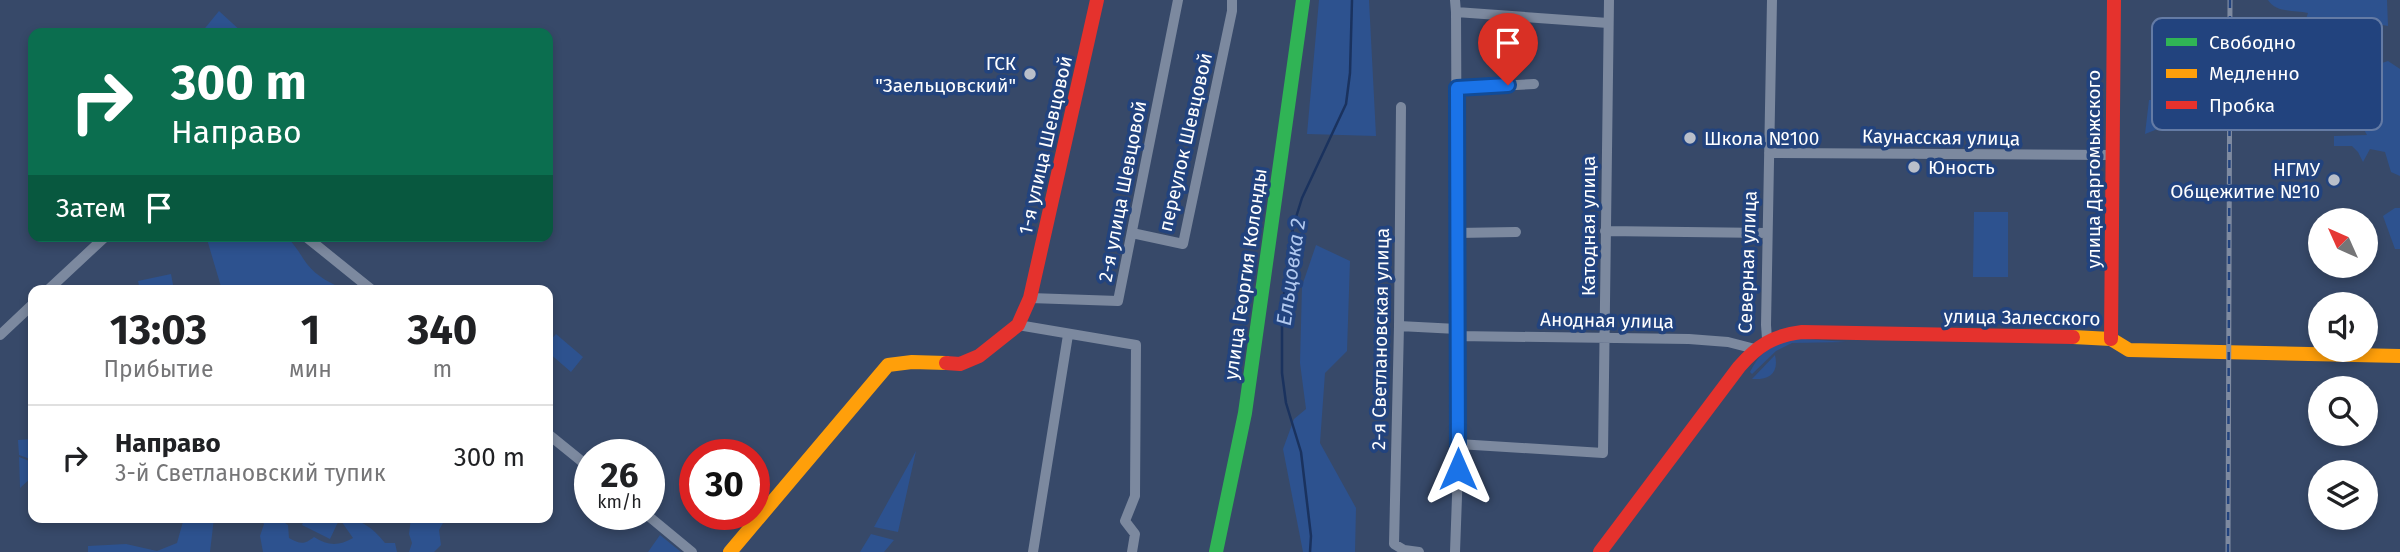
<!DOCTYPE html>
<html lang="ru">
<head>
<meta charset="utf-8">
<style>
  :root { --surface:#fff; --page:#f6f6f6; --text:#202124; --muted:#757577; --line:#e0e0e0 }
  body { margin:0; font-family:"Fira Sans",sans-serif; background:var(--page); color:var(--text); height:100vh; display:flex; flex-direction:column; font-size:26px; white-space:nowrap }
  * { box-sizing:border-box; margin:0 }
  p { font-size:23px; color:var(--muted) }
  .icon { flex:none; width:38px; height:38px; fill:none; stroke:currentColor; stroke-width:2; stroke-linecap:round; stroke-linejoin:round }
  .map { position:relative; flex:1; overflow:hidden }
  .panel { position:absolute; left:28px; top:285px; width:525px; height:238px; display:flex; flex-direction:column; background:var(--surface); border-radius:14px; box-shadow:0 4px 10px #0003 }
  .panel>* { flex:none }
  .hud { position:absolute; left:28px; top:28px; width:525px; height:214px; border-radius:14px; box-shadow:0 4px 10px #0003; background:#0b6e4f; color:#fff; overflow:hidden }
  .needle { width:46px; rotate:315deg }
  .controls { position:absolute; left:2308px; top:208px; display:grid; gap:14px }
  .controls a { display:grid; place-items:center; width:70px; height:70px; border-radius:50%; background:var(--surface); box-shadow:0 4px 10px #0003; font-size:35px }
  .speed { position:absolute; left:574px; top:439px; display:flex; gap:14px; font-size:35px; font-weight:700; text-align:center }
  .speed>* { display:grid; place-content:center; width:91px; height:91px; border-radius:50%; background:var(--surface); box-shadow:0 4px 10px #0003; line-height:1 }
  .speed small { font-size:18px; font-weight:400 }
  .speed .limit { border:10px solid #d22; background:#fff; color:#111 }
  .pin { position:absolute; display:grid; place-items:center; width:60px; height:60px; color:#fff; margin:-72px -30px; border-radius:50% 50% 50% 0; rotate:-45deg; box-shadow:0 0 7px #0007 }
  .pin .icon { rotate:45deg }
  .me { position:absolute; width:77px; margin:-38px; rotate:0deg; stroke-linejoin:round; filter:drop-shadow(0 0 5px #0008) }
  .turn { display:flex; align-items:center; gap:24px; height:147px; padding:0 28px; font-size:32px }
  .turn .icon { width:91px; height:91px; stroke-width:2.5 }
  .turn b { display:block; font-size:49px; line-height:60px }
  .then { display:flex; align-items:center; height:66px; padding:0 28px; background:#0003; gap:14px; font-size:26px }
  .eta { display:flex; justify-content:space-evenly; align-items:center; height:119px; text-align:center }
  .eta b { font-size:42px; font-weight:700; line-height:49px }
  ul { padding:0; list-style:none }
  li { display:flex; align-items:center; gap:21px; height:105px; padding:0 28px; border-top:2px solid var(--line) }
  li div { flex:1 }
  li b { display:block; font-size:26px }
  li em { font-style:normal }
  .map>svg:first-child { display:block }
</style>
</head>
<body>
<div class="map">
<svg width="2400" height="552" viewBox="0 0 2400 552">
  <rect width="100%" height="100%" fill="#374969"/>
  <!-- green -->
  <path fill="#2d528f" d="M 1319,0 L 1369,0 L 1376,136 L 1307,134 Z
    M 2268,0 L 2387,0 L 2388,26 L 2366,22 L 2351,41 L 2335,77 L 2354,89 L 2364,69 L 2388,61 L 2400,69 L 2400,176 L 2391,172 L 2385,152 L 2370,149 L 2363,162 L 2358,152 L 2352,146 L 2334,146 L 2334,136 L 2367,135 L 2346,97 L 2299,89 L 2296,79 L 2301,66 L 2298,43 L 2308,13 C 2294,10 2276,13 2268,0 Z
    M 219,11 L 243,33 L 201,33 Z
    M 2149,100 L 2165,100 L 2165,126 L 2145,134 Z
    M 2395,208 L 2400,208 L 2400,249 L 2395,249 L 2383,216 Z
    M 1974,212 L 2008,212 L 2008,277 L 1973,277 Z
    M 206,236 L 286,236 C 296,246 300,254 307,264 C 317,277 332,284 346,290 L 222,290 Z
    M 1316,245 L 1350,261 L 1347,351 L 1325,373 L 1320,443 L 1356,508 L 1355,552 L 1303,552 L 1283,449 L 1294,419 L 1306,409 L 1300,363 L 1302,286 Z
    M 171,274 L 174,290 L 140,290 L 138,281 Z
    M 556,334 L 583,357 L 571,372 L 548,352 L 548,343 Z
    M 1792,338 L 1846,342 L 1792,343 L 1776,351 L 1752,374 L 1750,372 C 1760,352 1771,344 1792,338 Z
    M 1775,355 C 1779,373 1770,380 1752,379 Z
    M 32,439 L 33,460 L 19,455 L 18,440 Z
    M 916,451 L 898,532 L 874,527 Z
    M 19,457 L 32,462 L 33,476 L 20,488 Z
    M 184,518 L 214,518 L 210,552 L 88,552 L 88,546 L 126,544 L 157,551 L 177,543 Z
    M 260,518 L 278,518 L 288,525 L 289,538 C 300,544 304,545 314,537 C 328,546 339,546 353,538 L 339,518 C 360,518 372,527 385,543 L 395,543 L 397,552 L 263,552 L 260,536 L 264,524 Z
    M 305,518 L 335,518 L 339,520 L 330,539 L 302,525 Z
    M 411,518 L 446,518 L 439,530 L 441,545 L 434,552 L 409,552 L 412,543 L 409,534 Z
    M 871,534 L 894,540 L 884,552 L 860,552 Z
    M 660,535 L 681,552 L 648,552 Z"/>
  <g fill="none" stroke-linecap="round" stroke-linejoin="round">
    <!-- stream -->
    <path stroke="#1a325e" stroke-width="2.5" d="M 1310,552 L 1311,536 L 1301,452 L 1286,403 L 1282,373 L 1282,309 L 1293,227 L 1302,198 L 1346,104 L 1350,73 L 1352,0"/>
    <!-- street -->
    <path stroke="#7c899f" stroke-width="10" d="M 1455,0 L 1456,12 L 1458,469 L 1455,552
      M 1456,12 L 1608,23
      M 1457,88 L 1534,84
      M 1401,107 L 1399,326 L 1394,544 L 1404,550 L 1419,552
      M 1769,153 L 2112,155
      M 1605,231 L 1767,233
      M 1132,233 L 1183,244 L 1232,11 L 1232,0
      M 1457,233 L 1516,232
      M 305,236 L 372,290
      M 48,290 L 106,236
      M 1030,298 L 1118,301 L 1178,0
      M 1018,325 L 1136,345 L 1135,496 L 1125,521 L 1135,534 L 1132,552
      M 1399,326 L 1457,329
      M 0,335 L 33,304
      M 1457,336 L 1689,339 L 1728,342 L 1755,349
      M 1767,339 L 1766,325 L 1772,0
      M 548,434 L 590,468
      M 1458,444 L 1603,453 L 1609,0
      M 646,514 L 692,552
      M 1033,552 L 1068,335"/>
    <!-- fast -->
    <path stroke="#30b455" stroke-width="14" d="M 1216,552 L 1245,413 L 1303,0"/>
    <!-- slow -->
    <path stroke="#ff9f0a" stroke-width="14" d="M 2073,337 L 2111,339 L 2129,350 L 2400,356
      M 730,552 L 888,365 L 912,362 L 946,363"/>
    <!-- jam -->
    <path stroke="#e5322d" stroke-width="14" d="M 2111,339 L 2114,0
      M 946,363 L 960,364 L 979,356 L 1018,325 L 1030,298 L 1097,0
      M 1600,552 L 1739,367 C 1757,346 1774,335 1802,332 L 2073,337"/>
    <!-- rail casing -->
    <g stroke="#7e8aa0" stroke-width="5">
      <path id="rail" d="M 2228,552 L 2230,0"/>
    </g>
    <!-- rail -->
    <use href="#rail" stroke="#22437e" stroke-width="2.5" stroke-dasharray="8" stroke-linecap="butt"/>
  </g>
  <g fill="none" stroke-linecap="round" stroke-linejoin="round">
    <!-- route casing -->
    <g stroke="#114b97" stroke-width="18">
      <path id="route" d="M 1458,469 L 1457,88 L 1508,85"/>
    </g>
    <!-- route -->
    <use href="#route" stroke="#1a73e8" stroke-width="12"/>
  </g>
  <!-- markers -->
  <g fill="#b9bfca" stroke="#22437e" stroke-width="2.5">
    <circle cx="1030" cy="74" r="7"/>
    <circle cx="1690" cy="138" r="7"/>
    <circle cx="1914" cy="167" r="7"/>
    <circle cx="2334" cy="180" r="7"/>
  </g>
  <g text-anchor="middle" stroke-width="7" stroke-linejoin="round" paint-order="stroke">
    <!-- poi labels -->
    <g font-size="19" fill="#fff" stroke="#22437e" text-anchor="end">
      <text x="1016" y="70">ГСК<tspan x="1016" dy="22">"Заельцовский"</tspan></text>
      <text x="1704" y="145" text-anchor="start">Школа №100</text>
      <text x="1928" y="174" text-anchor="start">Юность</text>
      <text x="2320" y="176">НГМУ<tspan x="2320" dy="22">Общежитие №10</tspan></text>
    </g>
    <!-- street labels -->
    <g font-size="19" fill="#fff" stroke="#22437e">
      <text transform="translate(1941 137) rotate(1)" y="7">Каунасская улица</text>
      <text transform="translate(1185 142) rotate(-77)" y="7">переулок Шевцовой</text>
      <text transform="translate(1045 145) rotate(-77)" y="7">1-я улица Шевцовой</text>
      <text transform="translate(2093 169) rotate(-90)" y="7">улица Даргомыжского</text>
      <text transform="translate(1122 191) rotate(-79)" y="7">2-я улица Шевцовой</text>
      <text transform="translate(1588 226) rotate(-90)" y="7">Катодная улица</text>
      <text transform="translate(1747 262) rotate(-88)" y="7">Северная улица</text>
      <text transform="translate(1245 274) rotate(-82)" y="7">улица Георгия Колонды</text>
      <text transform="translate(2022 317) rotate(1)" y="7">улица Залесского</text>
      <text transform="translate(1607 320) rotate(1)" y="7">Анодная улица</text>
      <text transform="translate(1380 339) rotate(-89)" y="7">2-я Светлановская улица</text>
    </g>
    <!-- water labels -->
    <g font-size="21" font-style="italic" fill="#b1c8ee" stroke="#22437e">
      <text transform="translate(1291 272) rotate(-82)" y="7">Ельцовка 2</text>
    </g>
  </g>
  <!-- legend -->
  <rect x="2152" y="18" width="230" height="112" rx="10" fill="#22437e" stroke="#647ba5" stroke-width="2"/>
  <rect x="2166" y="38" width="31" height="8" fill="#30b455"/>
  <rect x="2166" y="69" width="31" height="9" fill="#ff9f0a"/>
  <rect x="2166" y="101" width="31" height="8" fill="#e5322d"/>
  <g font-size="19" fill="#fff">
    <text x="2209" y="49">Свободно</text>
    <text x="2209" y="80">Медленно</text>
    <text x="2209" y="112">Пробка</text>
  </g>
</svg>
<div class="controls">
<a><svg class="needle" viewBox="-14 -14 28 28"><path d="M0-13l5 13h-10z" fill="#e53935"/><path d="M0 13l5-13h-10z" fill="#757577"/></svg></a>
<a><svg class="icon" aria-label="sound" viewBox="0 0 24 24"><path d="M4 9h4l5-4v14l-5-4H4zM17 9q2 3 0 6"/></svg></a>
<a><svg class="icon" aria-label="search" viewBox="0 0 24 24"><circle cx="10" cy="10" r="6"/><path d="M15 15l6 6"/></svg></a>
<a><svg class="icon" aria-label="layers" viewBox="0 0 24 24"><path d="M12 4l9 5-9 5-9-5zM3 14l9 5 9-5"/></svg></a>
</div>
<div class="speed"><div>26<small>km/h</small></div><div class="limit">30</div></div>
<div class="pin" style="left:1508px;top:85px;background:#d93025"><svg class="icon" aria-label="arrive" viewBox="0 0 24 24"><path d="M6 21V4h12l-3 4 3 4H6"/></svg></div>
<svg class="me" style="left:1458px;top:469px" viewBox="-20 -20 40 40"><path d="M0-17L14 15 0 8-14 15z" fill="#1a73e8" stroke="#fff" stroke-width="4"/></svg>
<div class="hud">
<div class="turn"><svg class="icon" aria-label="right" viewBox="0 0 24 24"><path d="M7 20v-9h11M14 6l5 5-5 5"/></svg><div><b>300 m</b>Направо</div></div>
<div class="then">Затем<svg class="icon" aria-label="arrive" viewBox="0 0 24 24"><path d="M6 21V4h12l-3 4 3 4H6"/></svg></div>
</div>
<section class="panel">
<div class="eta">
<div><b>13:03</b><p>Прибытие</p></div>
<div><b>1</b><p>мин</p></div>
<div><b>340</b><p>m</p></div>
</div>
<ul>
<li><svg class="icon" aria-label="right" viewBox="0 0 24 24"><path d="M7 20v-9h11M14 6l5 5-5 5"/></svg><div><b>Направо</b><p>3-й Светлановский тупик</p></div><em>300 m</em></li>
</ul>
</section>
</div>
</body>
</html>
